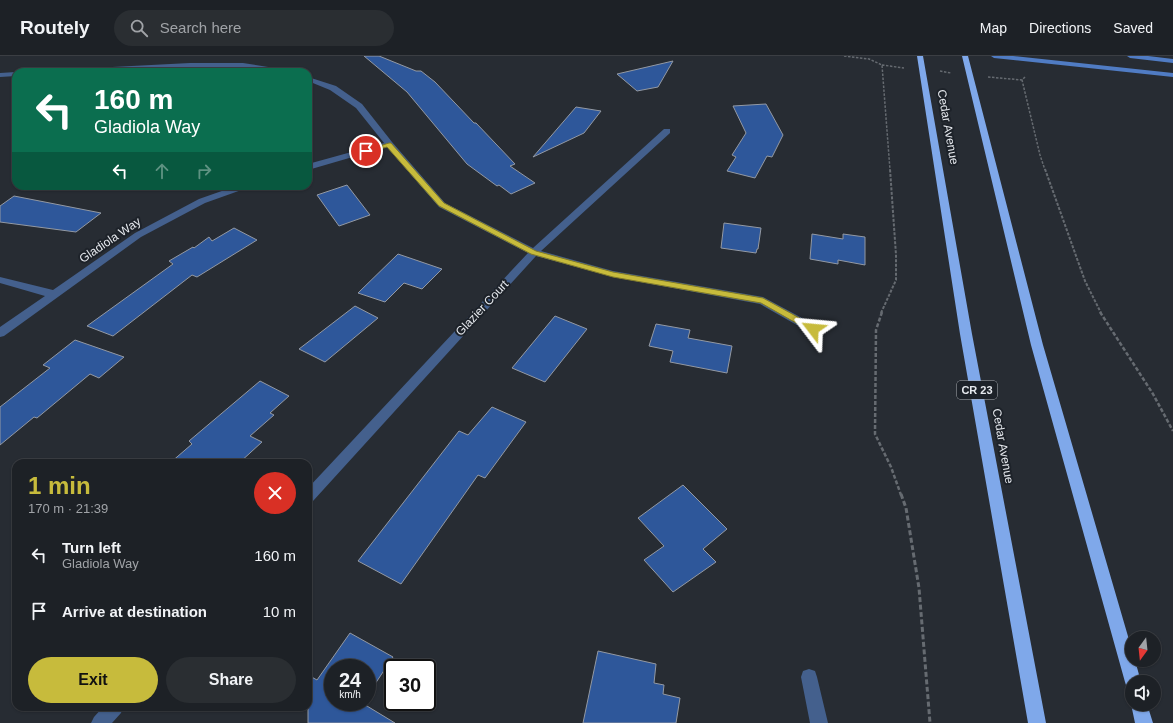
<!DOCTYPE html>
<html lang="en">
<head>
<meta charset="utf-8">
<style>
  :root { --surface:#1d2126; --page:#2a2e32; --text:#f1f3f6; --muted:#a0a3a7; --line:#3b3e43; --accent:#c7bb3c }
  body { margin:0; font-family:Helvetica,sans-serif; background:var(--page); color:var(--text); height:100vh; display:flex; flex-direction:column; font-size:15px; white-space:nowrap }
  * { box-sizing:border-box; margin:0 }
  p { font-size:13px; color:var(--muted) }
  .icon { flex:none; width:22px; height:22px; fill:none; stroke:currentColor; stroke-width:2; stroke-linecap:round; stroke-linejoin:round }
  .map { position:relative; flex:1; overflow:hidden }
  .side { position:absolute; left:12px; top:403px; width:300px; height:252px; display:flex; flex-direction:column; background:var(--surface); border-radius:12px; box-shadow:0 1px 3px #0004,0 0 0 1px var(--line) }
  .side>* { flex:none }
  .top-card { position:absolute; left:12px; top:12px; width:300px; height:122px; border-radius:12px; box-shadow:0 1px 3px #0004,0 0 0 1px var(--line); background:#0b6e4f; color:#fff; overflow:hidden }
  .needle { width:26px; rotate:195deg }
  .fabs { position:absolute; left:1125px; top:575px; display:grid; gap:8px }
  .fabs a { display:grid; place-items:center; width:36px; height:36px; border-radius:50%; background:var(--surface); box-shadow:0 1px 3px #0004,0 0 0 1px var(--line); font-size:20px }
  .speed { position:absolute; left:324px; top:603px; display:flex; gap:8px; font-size:20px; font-weight:700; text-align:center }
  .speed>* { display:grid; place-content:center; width:52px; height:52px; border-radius:50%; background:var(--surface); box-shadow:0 1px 3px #0004,0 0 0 1px var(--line); line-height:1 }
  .speed small { font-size:10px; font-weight:400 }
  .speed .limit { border:2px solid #111; border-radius:6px; background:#fff; color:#111 }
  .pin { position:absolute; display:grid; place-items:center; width:34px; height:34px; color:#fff; margin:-17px; border:2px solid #fff; border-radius:50%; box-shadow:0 1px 4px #0007 }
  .me { position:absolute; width:44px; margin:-22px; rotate:299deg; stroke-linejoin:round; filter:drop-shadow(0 0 3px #0008) }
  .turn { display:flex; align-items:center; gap:14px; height:84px; padding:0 16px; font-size:18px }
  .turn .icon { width:52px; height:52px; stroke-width:2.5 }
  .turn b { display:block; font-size:28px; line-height:34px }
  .lanes { display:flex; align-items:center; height:38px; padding:0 16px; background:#0003; justify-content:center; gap:20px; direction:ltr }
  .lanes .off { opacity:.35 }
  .round { display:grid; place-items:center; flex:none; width:42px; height:42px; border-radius:21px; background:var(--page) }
  .overview { display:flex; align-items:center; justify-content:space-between; height:68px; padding:0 16px }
  h1 { font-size:24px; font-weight:800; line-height:30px; color:var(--accent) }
  .cta { display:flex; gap:8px; margin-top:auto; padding:8px 16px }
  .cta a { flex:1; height:46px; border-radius:24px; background:var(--accent); color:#111; font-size:16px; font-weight:800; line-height:46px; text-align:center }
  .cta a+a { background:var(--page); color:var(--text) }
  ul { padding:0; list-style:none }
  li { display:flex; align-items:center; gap:12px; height:56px; padding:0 16px }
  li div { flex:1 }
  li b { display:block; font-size:15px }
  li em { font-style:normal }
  header { display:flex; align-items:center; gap:24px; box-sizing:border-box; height:56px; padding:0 20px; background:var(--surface); border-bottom:1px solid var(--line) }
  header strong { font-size:19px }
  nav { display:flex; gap:22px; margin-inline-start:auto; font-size:14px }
  .search { width:280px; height:36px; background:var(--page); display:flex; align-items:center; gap:10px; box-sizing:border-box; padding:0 14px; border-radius:22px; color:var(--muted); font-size:15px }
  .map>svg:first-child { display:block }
</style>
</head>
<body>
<header>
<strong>Routely</strong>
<div class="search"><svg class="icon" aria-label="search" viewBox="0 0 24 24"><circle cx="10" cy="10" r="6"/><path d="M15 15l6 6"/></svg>Search here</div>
<nav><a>Map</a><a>Directions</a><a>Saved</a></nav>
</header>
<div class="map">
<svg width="1173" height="667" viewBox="0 0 1173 667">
  <rect width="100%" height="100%" fill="#272c33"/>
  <!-- building -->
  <path fill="#2e579a" stroke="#9399a3" d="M 364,0 L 379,0 L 416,15 L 421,15 L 435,26 L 474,67 L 476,67 L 515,108 L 510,110 L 535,127 L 511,138 L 499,129 L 497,130 L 467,108 L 407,36 Z
    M 673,5 L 658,31 L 637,35 L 617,18 Z
    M 766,48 L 783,79 L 772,101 L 767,100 L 755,122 L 727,115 L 736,101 L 732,99 L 746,77 L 733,50 Z
    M 576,51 L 601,55 L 584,77 L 533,101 Z
    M 347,129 L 370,159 L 339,170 L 317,139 Z
    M 14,140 L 101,157 L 76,176 L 0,166 L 0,150 Z
    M 724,167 L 761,172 L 758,193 L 757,193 L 756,197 L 721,192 Z
    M 234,172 L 257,184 L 197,221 L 192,219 L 113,280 L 87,270 L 173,208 L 169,205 L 193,191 L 194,192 L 209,181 L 212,185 Z
    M 812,178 L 843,183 L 843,178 L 865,181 L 865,209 L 838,204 L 838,208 L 810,203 Z
    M 398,198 L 442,213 L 422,233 L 404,227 L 385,246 L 358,237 Z
    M 355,250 L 378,262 L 325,306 L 299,293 Z
    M 555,260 L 587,273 L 545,326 L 512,312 Z
    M 656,268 L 690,274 L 688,282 L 732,290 L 727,317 L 670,306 L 673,295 L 649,290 Z
    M 75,284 L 124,301 L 99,322 L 90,318 L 37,362 L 34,361 L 0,389 L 0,351 L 50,312 L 43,309 Z
    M 260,325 L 289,340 L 270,357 L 274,359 L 250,380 L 262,386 L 239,407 L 170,407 L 192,388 L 189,385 Z
    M 492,351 L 526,366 L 485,422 L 478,419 L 401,528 L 358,505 L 459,375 L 468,379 Z
    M 683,429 L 727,473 L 703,493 L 716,506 L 673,536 L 644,504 L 664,490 L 638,462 Z
    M 350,577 L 393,601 L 367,640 L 367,612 L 333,612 L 333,646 L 363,646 L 362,647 L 395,667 L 308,667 L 308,619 L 317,624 Z
    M 598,595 L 656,608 L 654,627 L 664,629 L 663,638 L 680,642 L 676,667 L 583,667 Z"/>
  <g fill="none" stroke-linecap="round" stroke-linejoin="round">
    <!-- path-far3 -->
    <path stroke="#666b71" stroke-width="1.5" stroke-dasharray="2.5 1.5" stroke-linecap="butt" d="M 844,0 L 869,3 L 882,9 L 890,114
      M 882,9 L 904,12
      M 940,15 L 951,17
      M 988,21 L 1022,24 L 1021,23
      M 1025,21 L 1022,24 L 1040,99 L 1045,114"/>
    <!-- path-far2 -->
    <path stroke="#666b71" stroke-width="2" stroke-dasharray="3 1.5" stroke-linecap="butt" d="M 1045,113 L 1085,225 L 1101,257
      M 881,257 L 896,224 L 896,199 L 890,113"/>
    <!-- path-far1 -->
    <path stroke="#666b71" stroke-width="2.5" stroke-dasharray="4 2" stroke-linecap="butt" d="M 882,256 L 876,274 L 875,378 L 891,411 L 901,439
      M 1100,256 L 1153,338 L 1173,375"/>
    <!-- path -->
    <path stroke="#666b71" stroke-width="3" stroke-dasharray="5 2.5" stroke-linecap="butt" d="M 901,438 L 906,452 L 919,532 L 930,667"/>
    <!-- street -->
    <path fill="#44608d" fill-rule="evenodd" d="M 190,7 L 243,7 L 287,14 L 291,16 C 271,16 252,11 233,11 C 172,11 111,16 50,16 L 54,14 Z
      M 16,16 L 16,20 L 0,21 L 0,17 Z
      M 308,21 L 336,30 L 362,48 L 392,86 L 445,147 L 533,192 L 664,73 L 670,73 L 670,77 L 541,195 L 613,215 L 763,241 L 817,270 L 819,273 L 817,276 L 809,276 L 760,248 L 613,221 L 536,200 L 313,445 L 308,447 L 308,432 L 528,197 L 439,151 L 387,91 L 308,114 L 308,108 L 384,87 L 356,52 L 330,34 L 308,25 Z
      M 236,130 L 248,130 L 247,132 L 205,147 L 141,181 L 4,280 L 0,281 L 0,271 L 45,240 L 0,227 L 0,221 L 53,234 L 135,177 L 199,143 Z
      M 809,613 L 815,615 L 817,621 L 828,667 L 810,667 L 801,621 L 803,615 Z
      M 103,651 L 123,651 L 121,657 L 112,667 L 91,667 L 94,661 Z"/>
    <!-- secondary -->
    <path fill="#507cc4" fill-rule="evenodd" d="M 991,0 L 1013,0 L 1173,17 L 1173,21 L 994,2 Z
      M 1127,0 L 1148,0 L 1173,3 L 1173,7 L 1130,2 Z"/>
    <!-- highway -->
    <path fill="#7fa8ea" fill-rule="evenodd" d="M 917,0 L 923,0 L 972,278 L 1046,667 L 1028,667 L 960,278 Z
      M 962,0 L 968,0 L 1043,289 L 1132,594 L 1132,604 L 1135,604 L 1141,626 L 1132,626 L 1132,634 L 1127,632 L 1125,626 L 1031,289 Z
      M 1132,644 L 1132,648 L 1147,648 L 1153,667 L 1135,667 L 1131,648 Z"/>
  </g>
  <!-- route -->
  <path fill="#c7bb3c" stroke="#817a27" d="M 389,87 L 391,87 L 444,147 L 536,195 L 613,216 L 763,242 L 816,271 L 817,273 L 816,275 L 810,275 L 761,247 L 613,221 L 531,198 L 439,150 L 387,91 L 366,97 L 363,95 Z"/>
  <g text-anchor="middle" stroke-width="4" stroke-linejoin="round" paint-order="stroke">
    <!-- shield labels -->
    <rect fill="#1d2229" stroke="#aaadb3" stroke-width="1" x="957" y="325" width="40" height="18" rx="3"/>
    <g font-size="11" font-weight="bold" fill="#e6e9ee">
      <text x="977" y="338">CR 23</text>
    </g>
    <!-- street labels -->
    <g font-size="12" fill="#e6e9ee" stroke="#1d2229">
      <text transform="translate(948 71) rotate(80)" y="4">Cedar Avenue</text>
      <text transform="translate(110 184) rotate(-34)" y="4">Gladiola Way</text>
      <text transform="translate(482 252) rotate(-47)" y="4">Glazier Court</text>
      <text transform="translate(1003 390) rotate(80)" y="4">Cedar Avenue</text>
    </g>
  </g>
</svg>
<div class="fabs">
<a><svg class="needle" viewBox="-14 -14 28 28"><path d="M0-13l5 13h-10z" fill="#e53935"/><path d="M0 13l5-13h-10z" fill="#a0a3a7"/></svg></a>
<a><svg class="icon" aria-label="sound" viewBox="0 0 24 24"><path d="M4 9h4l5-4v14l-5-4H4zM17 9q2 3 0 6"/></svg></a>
</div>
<div class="speed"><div>24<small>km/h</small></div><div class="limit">30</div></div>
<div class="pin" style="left:366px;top:95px;background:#d93025"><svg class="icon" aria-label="arrive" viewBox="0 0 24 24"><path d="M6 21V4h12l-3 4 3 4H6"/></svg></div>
<svg class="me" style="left:813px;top:273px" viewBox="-20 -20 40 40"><path d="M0-17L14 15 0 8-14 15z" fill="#c7bb3c" stroke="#fff" stroke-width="4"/></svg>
<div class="top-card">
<div class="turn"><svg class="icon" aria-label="left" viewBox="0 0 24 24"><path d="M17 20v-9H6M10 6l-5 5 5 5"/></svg><div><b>160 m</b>Gladiola Way</div></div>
<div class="lanes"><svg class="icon" aria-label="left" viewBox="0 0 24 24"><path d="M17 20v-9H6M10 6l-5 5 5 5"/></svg><svg class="icon off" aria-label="ahead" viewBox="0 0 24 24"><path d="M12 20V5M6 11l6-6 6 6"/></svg><svg class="icon off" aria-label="right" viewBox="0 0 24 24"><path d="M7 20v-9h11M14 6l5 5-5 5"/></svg></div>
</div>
<section class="side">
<div class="overview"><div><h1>1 min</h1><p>170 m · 21:39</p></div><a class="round" style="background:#d93025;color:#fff"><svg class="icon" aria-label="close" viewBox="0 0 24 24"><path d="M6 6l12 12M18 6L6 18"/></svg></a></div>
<ul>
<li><svg class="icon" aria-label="left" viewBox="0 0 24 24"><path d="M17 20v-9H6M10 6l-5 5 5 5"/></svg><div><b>Turn left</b><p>Gladiola Way</p></div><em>160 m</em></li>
<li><svg class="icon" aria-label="arrive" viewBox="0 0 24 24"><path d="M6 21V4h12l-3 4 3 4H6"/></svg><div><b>Arrive at destination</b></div><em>10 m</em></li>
</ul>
<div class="cta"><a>Exit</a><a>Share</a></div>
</section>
</div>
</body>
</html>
